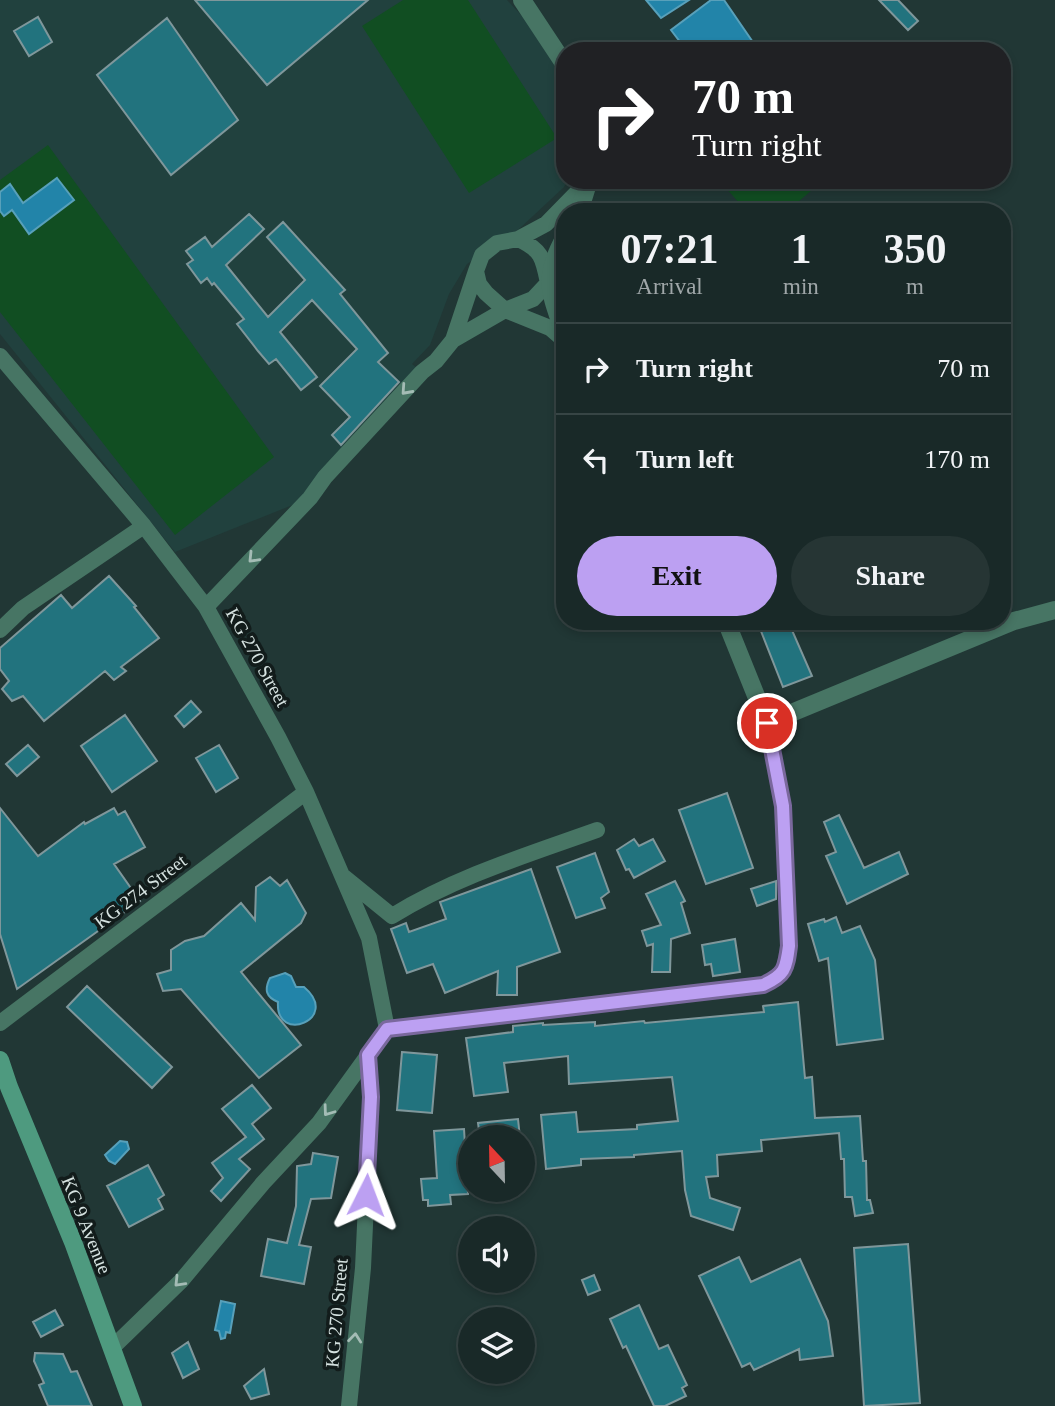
<!DOCTYPE html>
<html lang="en">
<head>
<meta charset="utf-8">
<style>
  :root { --surface:#192928; --page:#263534; --text:#f1f3f6; --muted:#9fa6a8; --line:#374545; --accent:#bca0f2 }
  body { margin:0; font-family:Georgia,serif; background:var(--page); color:var(--text); height:100vh; display:flex; flex-direction:column; font-size:26px; white-space:nowrap }
  * { box-sizing:border-box; margin:0 }
  p { font-size:23px; color:var(--muted) }
  .icon { flex:none; width:38px; height:38px; fill:none; stroke:currentColor; stroke-width:2; stroke-linecap:round; stroke-linejoin:round }
  .map { position:relative; flex:1; overflow:hidden }
  .sheet { position:absolute; left:556px; top:203px; width:455px; height:427px; display:flex; flex-direction:column; background:var(--surface); border-radius:28px; box-shadow:0 4px 10px #0003,0 0 0 2px var(--line) }
  .sheet>* { flex:none }
  .hud { position:absolute; left:556px; top:42px; width:455px; height:147px; border-radius:28px; box-shadow:0 4px 10px #0003,0 0 0 2px var(--line); background:#202124; color:#fff; overflow:hidden }
  .needle { width:46px; rotate:338deg }
  .controls { position:absolute; left:458px; top:1125px; display:grid; gap:14px }
  .controls a { display:grid; place-items:center; width:77px; height:77px; border-radius:50%; background:var(--surface); box-shadow:0 4px 10px #0003,0 0 0 2px var(--line); font-size:35px }
  .pin { position:absolute; display:grid; place-items:center; width:60px; height:60px; color:#fff; margin:-30px; border:4px solid #fff; border-radius:50%; box-shadow:0 2px 7px #0007 }
  .me { position:absolute; width:77px; margin:-38px; rotate:3deg; stroke-linejoin:round; filter:drop-shadow(0 0 5px #0008) }
  .turn { display:flex; align-items:center; gap:24px; height:147px; padding:0 21px; font-size:32px }
  .turn .icon { width:91px; height:91px; stroke-width:2.5 }
  .turn b { display:block; font-size:49px; line-height:60px }
  .eta { display:flex; justify-content:space-evenly; align-items:center; height:119px; text-align:center }
  .eta b { font-size:42px; font-weight:800; line-height:49px }
  .primary-button { display:flex; gap:14px; margin-top:auto; padding:14px 21px }
  .primary-button a { flex:1; height:80px; border-radius:42px; background:var(--accent); color:#111; font-size:28px; font-weight:800; line-height:80px; text-align:center }
  .primary-button a+a { background:var(--page); color:var(--text) }
  ul { padding:0; list-style:none }
  li { display:flex; align-items:center; gap:21px; height:91px; padding:0 21px; border-top:2px solid var(--line) }
  li div { flex:1 }
  li b { display:block; font-size:26px }
  li em { font-style:normal }
  .map>svg:first-child { display:block }
</style>
</head>
<body>
<div class="map">
<svg width="1055" height="1406" viewBox="0 0 1055 1406">
  <rect width="100%" height="100%" fill="#213735"/>
  <!-- built -->
  <path fill="#21413e" d="M 0,0 L 507,0 L 537,32 L 565,76 L 565,180 L 568,180 L 564,187 L 519,229 L 467,264 L 449,294 L 430,345 L 412,364 L 422,372 L 310,498 L 175,552 L 0,334 Z"/>
  <!-- green -->
  <path fill="#114e22" d="M 403,0 L 468,0 L 557,138 L 469,193 L 362,26 Z
    M 48,145 L 274,457 L 175,535 L 0,312 L 0,180 Z
    M 719,180 L 824,180 L 786,212 L 747,212 Z"/>
  <!-- water -->
  <path fill="#2284a9" stroke="#58a0ba" stroke-width="2" d="M 646,0 L 689,0 L 661,18 Z
    M 711,0 L 724,0 L 759,51 L 687,51 L 671,30 Z
    M 57,178 L 74,200 L 29,234 L 12,210 L 4,216 L 0,211 L 0,192 L 10,184 L 23,203 Z
    M 285,973 L 291,976 L 296,987 L 304,987 C 342,1019 275,1045 278,1002 C 266,997 264,990 270,978 Z
    M 120,1141 L 127,1142 L 129,1149 L 115,1164 L 109,1161 L 105,1155 Z
    M 221,1301 L 235,1304 L 230,1333 L 226,1332 L 225,1338 L 221,1339 L 219,1331 L 215,1330 Z"/>
  <!-- building -->
  <path fill="#22737e" stroke="#7f979b" stroke-width="2" d="M 195,0 L 368,0 L 267,85 Z
    M 879,0 L 898,0 L 918,21 L 908,30 Z
    M 38,17 L 52,42 L 29,56 L 14,31 Z
    M 167,18 L 238,120 L 171,175 L 97,75 Z
    M 249,214 L 264,229 L 226,265 L 268,317 L 305,280 L 267,237 L 283,222 L 345,290 L 340,294 L 388,353 L 378,362 L 399,382 L 341,445 L 332,435 L 350,417 L 320,386 L 357,349 L 312,300 L 280,332 L 317,377 L 301,390 L 276,359 L 269,364 L 258,351 L 237,324 L 244,319 L 214,283 L 212,285 L 207,278 L 201,283 L 187,264 L 193,260 L 186,251 L 205,237 L 212,247 Z
    M 109,576 L 136,606 L 134,607 L 159,638 L 121,667 L 126,671 L 114,680 L 105,671 L 44,721 L 23,696 L 12,701 L 2,689 L 9,681 L 0,669 L 0,648 L 61,595 L 72,608 Z
    M 757,621 L 788,621 L 812,676 L 783,687 Z
    M 191,701 L 201,712 L 184,727 L 175,716 Z
    M 125,715 L 157,761 L 112,792 L 81,746 Z
    M 28,745 L 39,757 L 17,776 L 6,764 Z
    M 219,745 L 238,778 L 216,792 L 196,758 Z
    M 727,793 L 753,868 L 706,884 L 679,810 Z
    M 0,808 L 38,856 L 84,822 L 85,824 L 114,808 L 118,815 L 125,811 L 145,847 L 114,864 L 140,901 L 17,989 L 0,934 Z
    M 839,815 L 864,868 L 899,852 L 908,874 L 847,904 L 826,856 L 836,852 L 824,822 Z
    M 634,839 L 639,846 L 653,839 L 665,861 L 634,878 L 629,869 L 626,870 L 617,850 Z
    M 595,853 L 609,892 L 601,898 L 605,908 L 576,918 L 557,867 Z
    M 531,869 L 560,952 L 517,967 L 517,995 L 497,995 L 498,971 L 445,993 L 433,964 L 407,973 L 391,929 L 406,923 L 409,932 L 446,919 L 440,902 Z
    M 270,877 L 280,886 L 287,880 L 306,913 L 301,923 L 241,972 L 301,1045 L 259,1078 L 181,989 L 163,991 L 157,974 L 171,970 L 171,950 L 185,941 L 204,936 L 241,903 L 255,920 L 256,887 Z
    M 675,881 L 685,901 L 681,903 L 690,933 L 671,939 L 670,972 L 652,972 L 653,944 L 647,946 L 642,931 L 661,925 L 646,894 Z
    M 776,881 L 776,899 L 757,906 L 751,889 Z
    M 836,917 L 842,933 L 860,926 L 875,960 L 883,1039 L 837,1045 L 828,958 L 819,961 L 808,924 L 824,919 L 825,922 Z
    M 735,939 L 740,972 L 713,976 L 711,964 L 705,965 L 702,945 Z
    M 87,986 L 172,1067 L 152,1088 L 67,1007 Z
    M 798,1002 L 805,1078 L 812,1077 L 815,1118 L 860,1116 L 863,1161 L 866,1161 L 867,1200 L 870,1200 L 873,1213 L 855,1216 L 852,1197 L 845,1197 L 844,1159 L 841,1159 L 839,1133 L 761,1140 L 762,1151 L 717,1155 L 718,1176 L 706,1177 L 710,1198 L 740,1208 L 733,1230 L 691,1216 L 685,1190 L 682,1151 L 634,1155 L 634,1157 L 581,1159 L 581,1165 L 546,1169 L 541,1115 L 576,1112 L 578,1132 L 637,1129 L 637,1125 L 678,1121 L 672,1077 L 569,1084 L 568,1056 L 504,1063 L 508,1092 L 474,1096 L 466,1038 L 513,1032 L 513,1026 L 543,1023 L 543,1025 L 595,1022 L 595,1026 L 644,1021 L 645,1023 L 764,1012 L 763,1006 Z
    M 402,1052 L 437,1055 L 432,1113 L 397,1110 Z
    M 252,1085 L 271,1108 L 252,1124 L 264,1139 L 239,1159 L 250,1169 L 221,1201 L 211,1191 L 223,1178 L 212,1163 L 246,1137 L 222,1109 Z
    M 518,1119 L 520,1138 L 480,1138 L 478,1123 Z
    M 464,1129 L 468,1194 L 450,1195 L 451,1204 L 428,1206 L 428,1200 L 423,1200 L 421,1179 L 437,1178 L 434,1131 Z
    M 313,1153 L 338,1157 L 331,1198 L 311,1199 L 299,1245 L 311,1247 L 304,1284 L 261,1276 L 268,1239 L 287,1243 L 296,1206 L 297,1166 L 311,1164 Z
    M 148,1165 L 164,1195 L 158,1199 L 163,1209 L 129,1227 L 107,1186 Z
    M 908,1244 L 920,1403 L 864,1406 L 854,1248 Z
    M 739,1257 L 751,1282 L 800,1259 L 828,1321 L 833,1356 L 800,1360 L 799,1349 L 754,1370 L 750,1363 L 742,1367 L 699,1276 Z
    M 594,1275 L 600,1290 L 588,1295 L 582,1280 Z
    M 639,1305 L 659,1349 L 668,1345 L 687,1385 L 682,1388 L 686,1396 L 665,1406 L 654,1406 L 626,1346 L 623,1348 L 610,1319 Z
    M 55,1310 L 63,1325 L 41,1337 L 33,1322 Z
    M 188,1342 L 199,1369 L 183,1378 L 172,1353 Z
    M 35,1353 L 63,1354 L 71,1372 L 77,1371 L 92,1406 L 48,1406 L 39,1385 L 44,1383 L 34,1361 Z
    M 264,1369 L 269,1394 L 251,1399 L 244,1386 Z"/>
  <g fill="none" stroke-linecap="round" stroke-linejoin="round">
    <!-- minor -->
    <path stroke="#477564" stroke-width="16" d="M 518,239 C 542,250 543,258 548,283 L 533,299 L 505,310 L 486,293 L 479,284 L 476,271 L 482,255 L 497,243 L 518,239 L 546,224 L 589,180
      M 453,340 L 476,271
      M 0,356 L 144,526 L 206,607 L 278,737 L 306,792 L 369,938 L 387,1029
      M 206,607 L 310,498 L 325,477 L 422,372 L 436,361 L 453,340 L 505,310 L 550,328 L 565,341
      M 0,630 L 23,608 L 144,526
      M 344,877 L 392,916 C 455,877 527,855 597,830
      M 0,1023 L 306,792
      M 113,1347 L 181,1281 L 263,1183 L 319,1123 L 387,1029 L 763,985 C 785,975 786,969 789,946 L 783,806 L 767,723
      M 349,1406 L 363,1268 L 371,1097 L 368,1055"/>
    <!-- tertiary -->
    <path stroke="#477564" stroke-width="18" d="M 522,0 L 565,65
      M 579,212 L 589,180
      M 565,237 C 541,280 551,293 565,336
      M 726,621 L 767,723 L 1014,621 L 1055,610"/>
    <!-- secondary -->
    <path stroke="#4e9a7f" stroke-width="18" d="M 0,1060 L 9,1087 L 73,1242 L 133,1406"/>
  </g>
  <!-- one-way arrows -->
  <defs><path id="oneway-chevron" d="M-2-3.5L2.5 0L-2 3.5" fill="none" stroke-width="1.6" stroke-linecap="round" stroke-linejoin="round" transform="scale(1.75)"/></defs>
  <g stroke="#a4bcb5">
    <use href="#oneway-chevron" transform="translate(406 390) rotate(132)"/>
    <use href="#oneway-chevron" transform="translate(253 558) rotate(134)"/>
    <use href="#oneway-chevron" transform="translate(328 1111) rotate(126)"/>
    <use href="#oneway-chevron" transform="translate(179 1282) rotate(134)"/>
    <use href="#oneway-chevron" transform="translate(355 1338) rotate(-84)"/>
  </g>
  <g fill="none" stroke-linecap="round" stroke-linejoin="round">
    <!-- route casing -->
    <g stroke="#7a689d" stroke-width="18">
      <path id="route" d="M 366,1195 L 371,1097 L 368,1055 L 387,1029 L 763,985 C 785,975 786,969 789,946 L 783,806 L 767,723"/>
    </g>
    <!-- route -->
    <use href="#route" stroke="#bca0f2" stroke-width="12"/>
  </g>
  <g text-anchor="middle" stroke-width="7" stroke-linejoin="round" paint-order="stroke">
    <!-- street labels -->
    <g font-size="19" fill="#d6e3e1" stroke="#121c1b">
      <text transform="translate(258 657) rotate(61)" y="7">KG 270 Street</text>
      <text transform="translate(140 891) rotate(-37)" y="7">KG 274 Street</text>
      <text transform="translate(87 1225) rotate(68)" y="7">KG 9 Avenue</text>
      <text transform="translate(336 1313) rotate(-85)" y="7">KG 270 Street</text>
    </g>
  </g>
</svg>
<div class="controls">
<a><svg class="needle" viewBox="-14 -14 28 28"><path d="M0-13l5 13h-10z" fill="#e53935"/><path d="M0 13l5-13h-10z" fill="#9fa6a8"/></svg></a>
<a><svg class="icon" aria-label="sound" viewBox="0 0 24 24"><path d="M4 9h4l5-4v14l-5-4H4zM17 9q2 3 0 6"/></svg></a>
<a><svg class="icon" aria-label="layers" viewBox="0 0 24 24"><path d="M12 4l9 5-9 5-9-5zM3 14l9 5 9-5"/></svg></a>
</div>
<div class="pin" style="left:767px;top:723px;background:#d93025"><svg class="icon" aria-label="arrive" viewBox="0 0 24 24"><path d="M6 21V4h12l-3 4 3 4H6"/></svg></div>
<svg class="me" style="left:366px;top:1195px" viewBox="-20 -20 40 40"><path d="M0-17L14 15 0 8-14 15z" fill="#bca0f2" stroke="#fff" stroke-width="4"/></svg>
<div class="hud">
<div class="turn"><svg class="icon" aria-label="right" viewBox="0 0 24 24"><path d="M7 20v-9h11M14 6l5 5-5 5"/></svg><div><b>70 m</b>Turn right</div></div>
</div>
<section class="sheet">
<div class="eta">
<div><b>07:21</b><p>Arrival</p></div>
<div><b>1</b><p>min</p></div>
<div><b>350</b><p>m</p></div>
</div>
<ul>
<li><svg class="icon" aria-label="right" viewBox="0 0 24 24"><path d="M7 20v-9h11M14 6l5 5-5 5"/></svg><div><b>Turn right</b></div><em>70 m</em></li>
<li><svg class="icon" aria-label="left" viewBox="0 0 24 24"><path d="M17 20v-9H6M10 6l-5 5 5 5"/></svg><div><b>Turn left</b></div><em>170 m</em></li>
</ul>
<div class="primary-button"><a>Exit</a><a>Share</a></div>
</section>
</div>
</body>
</html>
